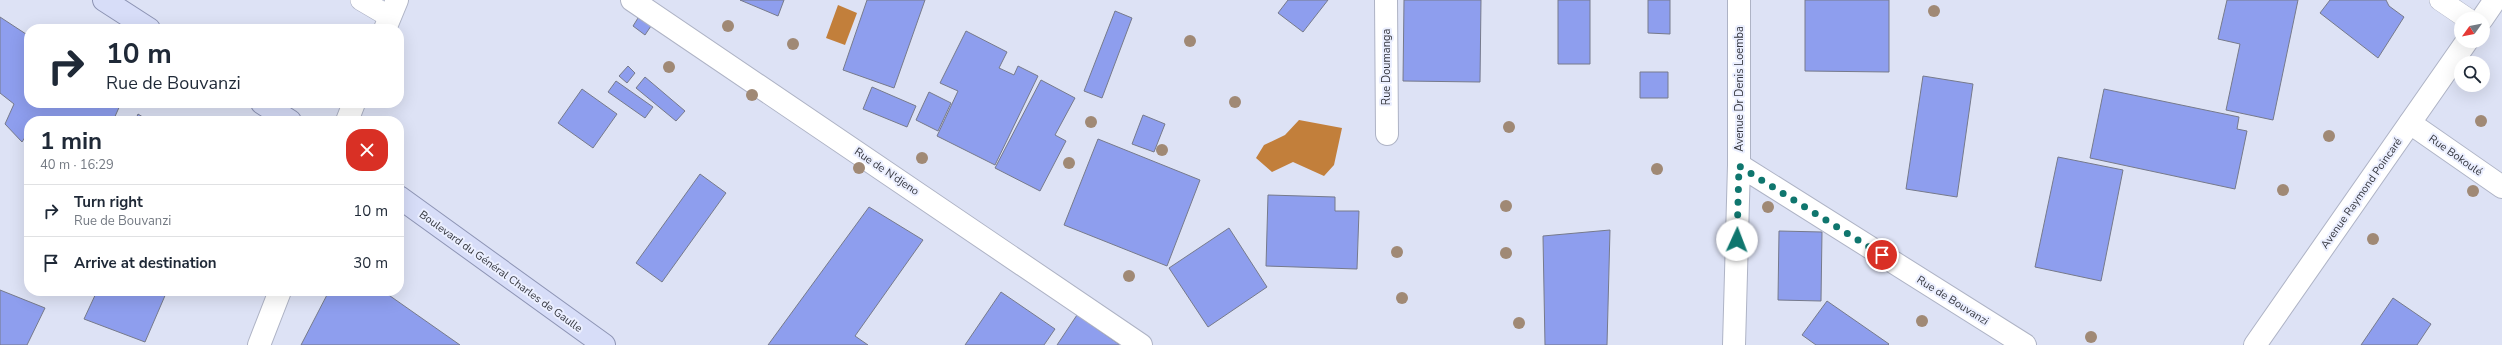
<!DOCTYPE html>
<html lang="en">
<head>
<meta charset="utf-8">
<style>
  :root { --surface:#fff; --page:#f2f2f3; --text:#1f2937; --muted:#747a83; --line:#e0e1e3 }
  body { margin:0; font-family:"Nunito Sans",sans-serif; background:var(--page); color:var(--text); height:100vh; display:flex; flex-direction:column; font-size:15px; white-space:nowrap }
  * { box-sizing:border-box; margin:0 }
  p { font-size:13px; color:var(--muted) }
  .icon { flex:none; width:22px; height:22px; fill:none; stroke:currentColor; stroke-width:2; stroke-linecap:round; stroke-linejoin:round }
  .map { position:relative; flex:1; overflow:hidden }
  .panel { position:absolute; left:24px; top:116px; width:380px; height:180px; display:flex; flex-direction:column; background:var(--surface); border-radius:16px; box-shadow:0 4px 16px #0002 }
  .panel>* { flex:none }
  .banner { position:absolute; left:24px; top:24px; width:380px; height:84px; border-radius:16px; box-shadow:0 4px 16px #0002; background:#fff; color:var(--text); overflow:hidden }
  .needle { width:26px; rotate:237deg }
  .tools { position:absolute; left:2454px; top:12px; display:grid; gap:8px }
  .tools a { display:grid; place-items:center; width:36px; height:36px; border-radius:50%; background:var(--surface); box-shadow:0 4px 16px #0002; font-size:20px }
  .pin { position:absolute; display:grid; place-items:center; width:34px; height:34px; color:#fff; margin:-17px; border:2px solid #fff; border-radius:50%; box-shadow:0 1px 4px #0007 }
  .me { position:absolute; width:44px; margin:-22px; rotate:2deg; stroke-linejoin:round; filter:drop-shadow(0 0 3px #0008) }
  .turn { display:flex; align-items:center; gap:14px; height:84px; padding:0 16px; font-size:18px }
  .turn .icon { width:52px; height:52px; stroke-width:2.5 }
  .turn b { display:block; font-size:28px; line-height:34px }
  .round { display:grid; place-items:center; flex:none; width:42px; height:42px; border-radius:16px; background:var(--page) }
  .summary { display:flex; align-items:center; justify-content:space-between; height:68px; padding:0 16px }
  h1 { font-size:24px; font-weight:700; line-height:30px }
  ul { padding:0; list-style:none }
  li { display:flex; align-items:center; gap:12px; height:52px; padding:0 16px; border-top:1px solid var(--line) }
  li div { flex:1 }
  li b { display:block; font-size:15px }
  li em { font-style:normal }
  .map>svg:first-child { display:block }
</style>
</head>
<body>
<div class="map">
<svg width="2502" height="345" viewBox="0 0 2502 345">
  <rect width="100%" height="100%" fill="#dde2f5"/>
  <!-- water -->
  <path fill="#c27f3b" d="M 838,5 L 857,13 L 845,45 L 826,38 Z
    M 1299,120 L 1342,128 L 1334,165 L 1324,176 L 1293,162 L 1272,172 L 1256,158 L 1264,145 L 1285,135 Z"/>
  <!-- building -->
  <path fill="#8e9eee" stroke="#767a8b" d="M 740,0 L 784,0 L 778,16 Z
    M 867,0 L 925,0 L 894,88 L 843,70 Z
    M 1288,0 L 1328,0 L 1303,32 L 1278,13 Z
    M 1404,0 L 1481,0 L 1480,82 L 1403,81 Z
    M 1558,0 L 1590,0 L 1590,64 L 1558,64 Z
    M 1648,0 L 1670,0 L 1670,34 L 1648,33 Z
    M 1805,0 L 1889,0 L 1889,72 L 1805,71 Z
    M 2227,0 L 2298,0 L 2273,120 L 2226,110 L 2240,44 L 2218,39 Z
    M 2330,0 L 2386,0 L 2389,6 L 2404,17 L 2378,58 L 2320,13 Z
    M 1115,11 L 1132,18 L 1102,98 L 1084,91 Z
    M 0,17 L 29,36 L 29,103 L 121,103 L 113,121 L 43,121 L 37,118 L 35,121 L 29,121 L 29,131 L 22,142 L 5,124 L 14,104 L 0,93 Z
    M 638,18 L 651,26 L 645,35 L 633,26 Z
    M 966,31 L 1007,52 L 999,68 L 1014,75 L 1018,66 L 1038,76 L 995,165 L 937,136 L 958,91 L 940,83 Z
    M 628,66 L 635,73 L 627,83 L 619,76 Z
    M 1640,72 L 1668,72 L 1668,98 L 1640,98 Z
    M 1923,76 L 1973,84 L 1957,197 L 1906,189 Z
    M 645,77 L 685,111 L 676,121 L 636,88 Z
    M 1041,80 L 1075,98 L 1055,135 L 1066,141 L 1040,191 L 995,168 Z
    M 616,81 L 653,107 L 645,118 L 608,92 Z
    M 872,87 L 916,106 L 907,127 L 863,109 Z
    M 582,89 L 617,114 L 593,148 L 558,123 Z
    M 2104,89 L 2239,117 L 2237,129 L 2247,131 L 2235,189 L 2090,158 Z
    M 929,92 L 951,103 L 938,131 L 916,120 Z
    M 138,114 L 149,121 L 135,121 Z
    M 1143,115 L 1165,124 L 1154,152 L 1132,144 Z
    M 1098,139 L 1200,180 L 1167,266 L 1064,225 Z
    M 2058,157 L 2123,170 L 2101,281 L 2035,267 Z
    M 700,174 L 726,193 L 662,282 L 636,263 Z
    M 1268,195 L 1335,197 L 1335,211 L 1359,211 L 1357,269 L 1266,266 Z
    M 869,207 L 923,240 L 855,336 L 868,345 L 768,345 Z
    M 1229,228 L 1267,287 L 1208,327 L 1169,268 Z
    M 1610,230 L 1607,345 L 1545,345 L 1543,236 Z
    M 1779,231 L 1822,232 L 1821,301 L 1778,300 Z
    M 0,290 L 45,308 L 27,345 L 0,345 Z
    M 97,291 L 167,291 L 145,342 L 84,319 Z
    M 329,291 L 383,291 L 460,345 L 301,345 Z
    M 1001,292 L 1055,329 L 1044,345 L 965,345 Z
    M 2393,298 L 2431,324 L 2417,345 L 2361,345 Z
    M 1827,301 L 1889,344 L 1888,345 L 1816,345 L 1802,335 Z
    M 1077,315 L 1120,345 L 1057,345 Z"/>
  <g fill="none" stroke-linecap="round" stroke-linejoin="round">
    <!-- lane casing -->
    <g stroke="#aeb3c5" stroke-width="22">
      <path id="lane" d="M 361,0 L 390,17
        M 2440,0 L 2468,19"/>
    </g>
    <!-- street casing -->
    <g stroke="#aeb3c5" stroke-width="24">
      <path id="street" d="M 632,0 L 1141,345
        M 1386,0 L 1387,134
        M 2410,123 L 2502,187
        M 1739,165 L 2025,345
        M 1734,345 L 1739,165 L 1739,0"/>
    </g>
    <!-- secondary casing -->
    <g stroke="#aeb3c5" stroke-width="24">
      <path id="secondary" d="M 2482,19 L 2495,0
        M 385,29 L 397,0
        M 347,121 L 354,103
        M 259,345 L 280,291
        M 2255,345 L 2467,41"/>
    </g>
    <!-- primary casing -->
    <g stroke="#8d94b4" stroke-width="24">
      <path id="primary" d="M 104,0 L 149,29
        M 262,103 L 290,121
        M 399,197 L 604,345"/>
    </g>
    <!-- lane -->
    <use href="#lane" stroke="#fff" stroke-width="21"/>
    <!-- street -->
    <use href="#street" stroke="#fff" stroke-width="22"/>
    <!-- secondary -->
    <use href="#secondary" stroke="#fff" stroke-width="22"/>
    <!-- primary -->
    <use href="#primary" stroke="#d7ddf8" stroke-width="22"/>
  </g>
  <!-- trees -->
  <g fill="#a08975">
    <circle cx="1934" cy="11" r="6"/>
    <circle cx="728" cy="26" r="6"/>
    <circle cx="1190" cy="41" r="6"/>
    <circle cx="793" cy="44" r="6"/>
    <circle cx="669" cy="67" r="6"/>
    <circle cx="752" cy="95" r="6"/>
    <circle cx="1235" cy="102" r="6"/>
    <circle cx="2481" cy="121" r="6"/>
    <circle cx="1091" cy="122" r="6"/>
    <circle cx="1509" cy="127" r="6"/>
    <circle cx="2329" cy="136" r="6"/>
    <circle cx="1162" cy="150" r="6"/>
    <circle cx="922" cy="158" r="6"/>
    <circle cx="1069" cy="163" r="6"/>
    <circle cx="859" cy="168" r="6"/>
    <circle cx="1657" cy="169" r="6"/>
    <circle cx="2283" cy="190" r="6"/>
    <circle cx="2473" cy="191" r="6"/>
    <circle cx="1506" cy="206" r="6"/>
    <circle cx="1768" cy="207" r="6"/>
    <circle cx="2373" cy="239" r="6"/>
    <circle cx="1397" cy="252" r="6"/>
    <circle cx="1506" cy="253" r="6"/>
    <circle cx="1129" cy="276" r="6"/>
    <circle cx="1402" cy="298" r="6"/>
    <circle cx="1922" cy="321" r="6"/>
    <circle cx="1519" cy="323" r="6"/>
    <circle cx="2091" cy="337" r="6"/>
  </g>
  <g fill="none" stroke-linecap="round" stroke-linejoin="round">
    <!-- route -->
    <path stroke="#0f766e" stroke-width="7" stroke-dasharray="0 12.6" d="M 1737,240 L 1739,166 L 1882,255"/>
  </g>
  <g text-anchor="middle" stroke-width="4" stroke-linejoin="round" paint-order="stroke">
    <!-- street labels -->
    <g font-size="11" fill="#34363e" stroke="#ebefff">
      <text transform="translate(1386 67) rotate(-90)" y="4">Rue Doumanga</text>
      <text transform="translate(1739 89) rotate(-90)" y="4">Avenue Dr Denis Loemba</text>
      <text transform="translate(2456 155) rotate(35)" y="4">Rue Bokoulé</text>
      <text transform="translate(887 171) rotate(34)" y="4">Rue de N'djeno</text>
      <text transform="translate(2361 193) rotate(-55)" y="4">Avenue Raymond Poincaré</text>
      <text transform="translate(501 271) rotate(36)" y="4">Boulevard du Général Charles de Gaulle</text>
      <text transform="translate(1953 300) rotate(32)" y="4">Rue de Bouvanzi</text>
    </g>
  </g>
</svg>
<div class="tools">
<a><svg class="needle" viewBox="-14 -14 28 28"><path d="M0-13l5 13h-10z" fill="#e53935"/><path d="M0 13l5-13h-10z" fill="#747a83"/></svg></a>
<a><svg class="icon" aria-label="search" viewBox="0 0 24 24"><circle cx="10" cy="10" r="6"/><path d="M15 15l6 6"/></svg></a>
</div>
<div class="pin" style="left:1882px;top:255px;background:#d93025"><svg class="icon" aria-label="arrive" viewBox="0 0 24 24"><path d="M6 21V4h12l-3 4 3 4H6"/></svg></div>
<svg class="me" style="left:1737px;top:240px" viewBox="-20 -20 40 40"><circle r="19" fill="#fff"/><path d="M0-13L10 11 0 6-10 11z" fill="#0f766e"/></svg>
<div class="banner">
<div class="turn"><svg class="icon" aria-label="right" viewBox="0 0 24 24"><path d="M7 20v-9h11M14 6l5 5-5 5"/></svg><div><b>10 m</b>Rue de Bouvanzi</div></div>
</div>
<section class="panel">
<div class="summary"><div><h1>1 min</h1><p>40 m · 16:29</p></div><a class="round" style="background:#d93025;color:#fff"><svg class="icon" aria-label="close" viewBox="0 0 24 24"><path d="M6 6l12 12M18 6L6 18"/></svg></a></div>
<ul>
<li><svg class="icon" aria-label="right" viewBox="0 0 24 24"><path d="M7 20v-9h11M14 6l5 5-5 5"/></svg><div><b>Turn right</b><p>Rue de Bouvanzi</p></div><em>10 m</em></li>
<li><svg class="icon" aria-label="arrive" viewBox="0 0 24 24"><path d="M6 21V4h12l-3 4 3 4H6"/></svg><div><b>Arrive at destination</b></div><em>30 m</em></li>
</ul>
</section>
</div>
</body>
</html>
